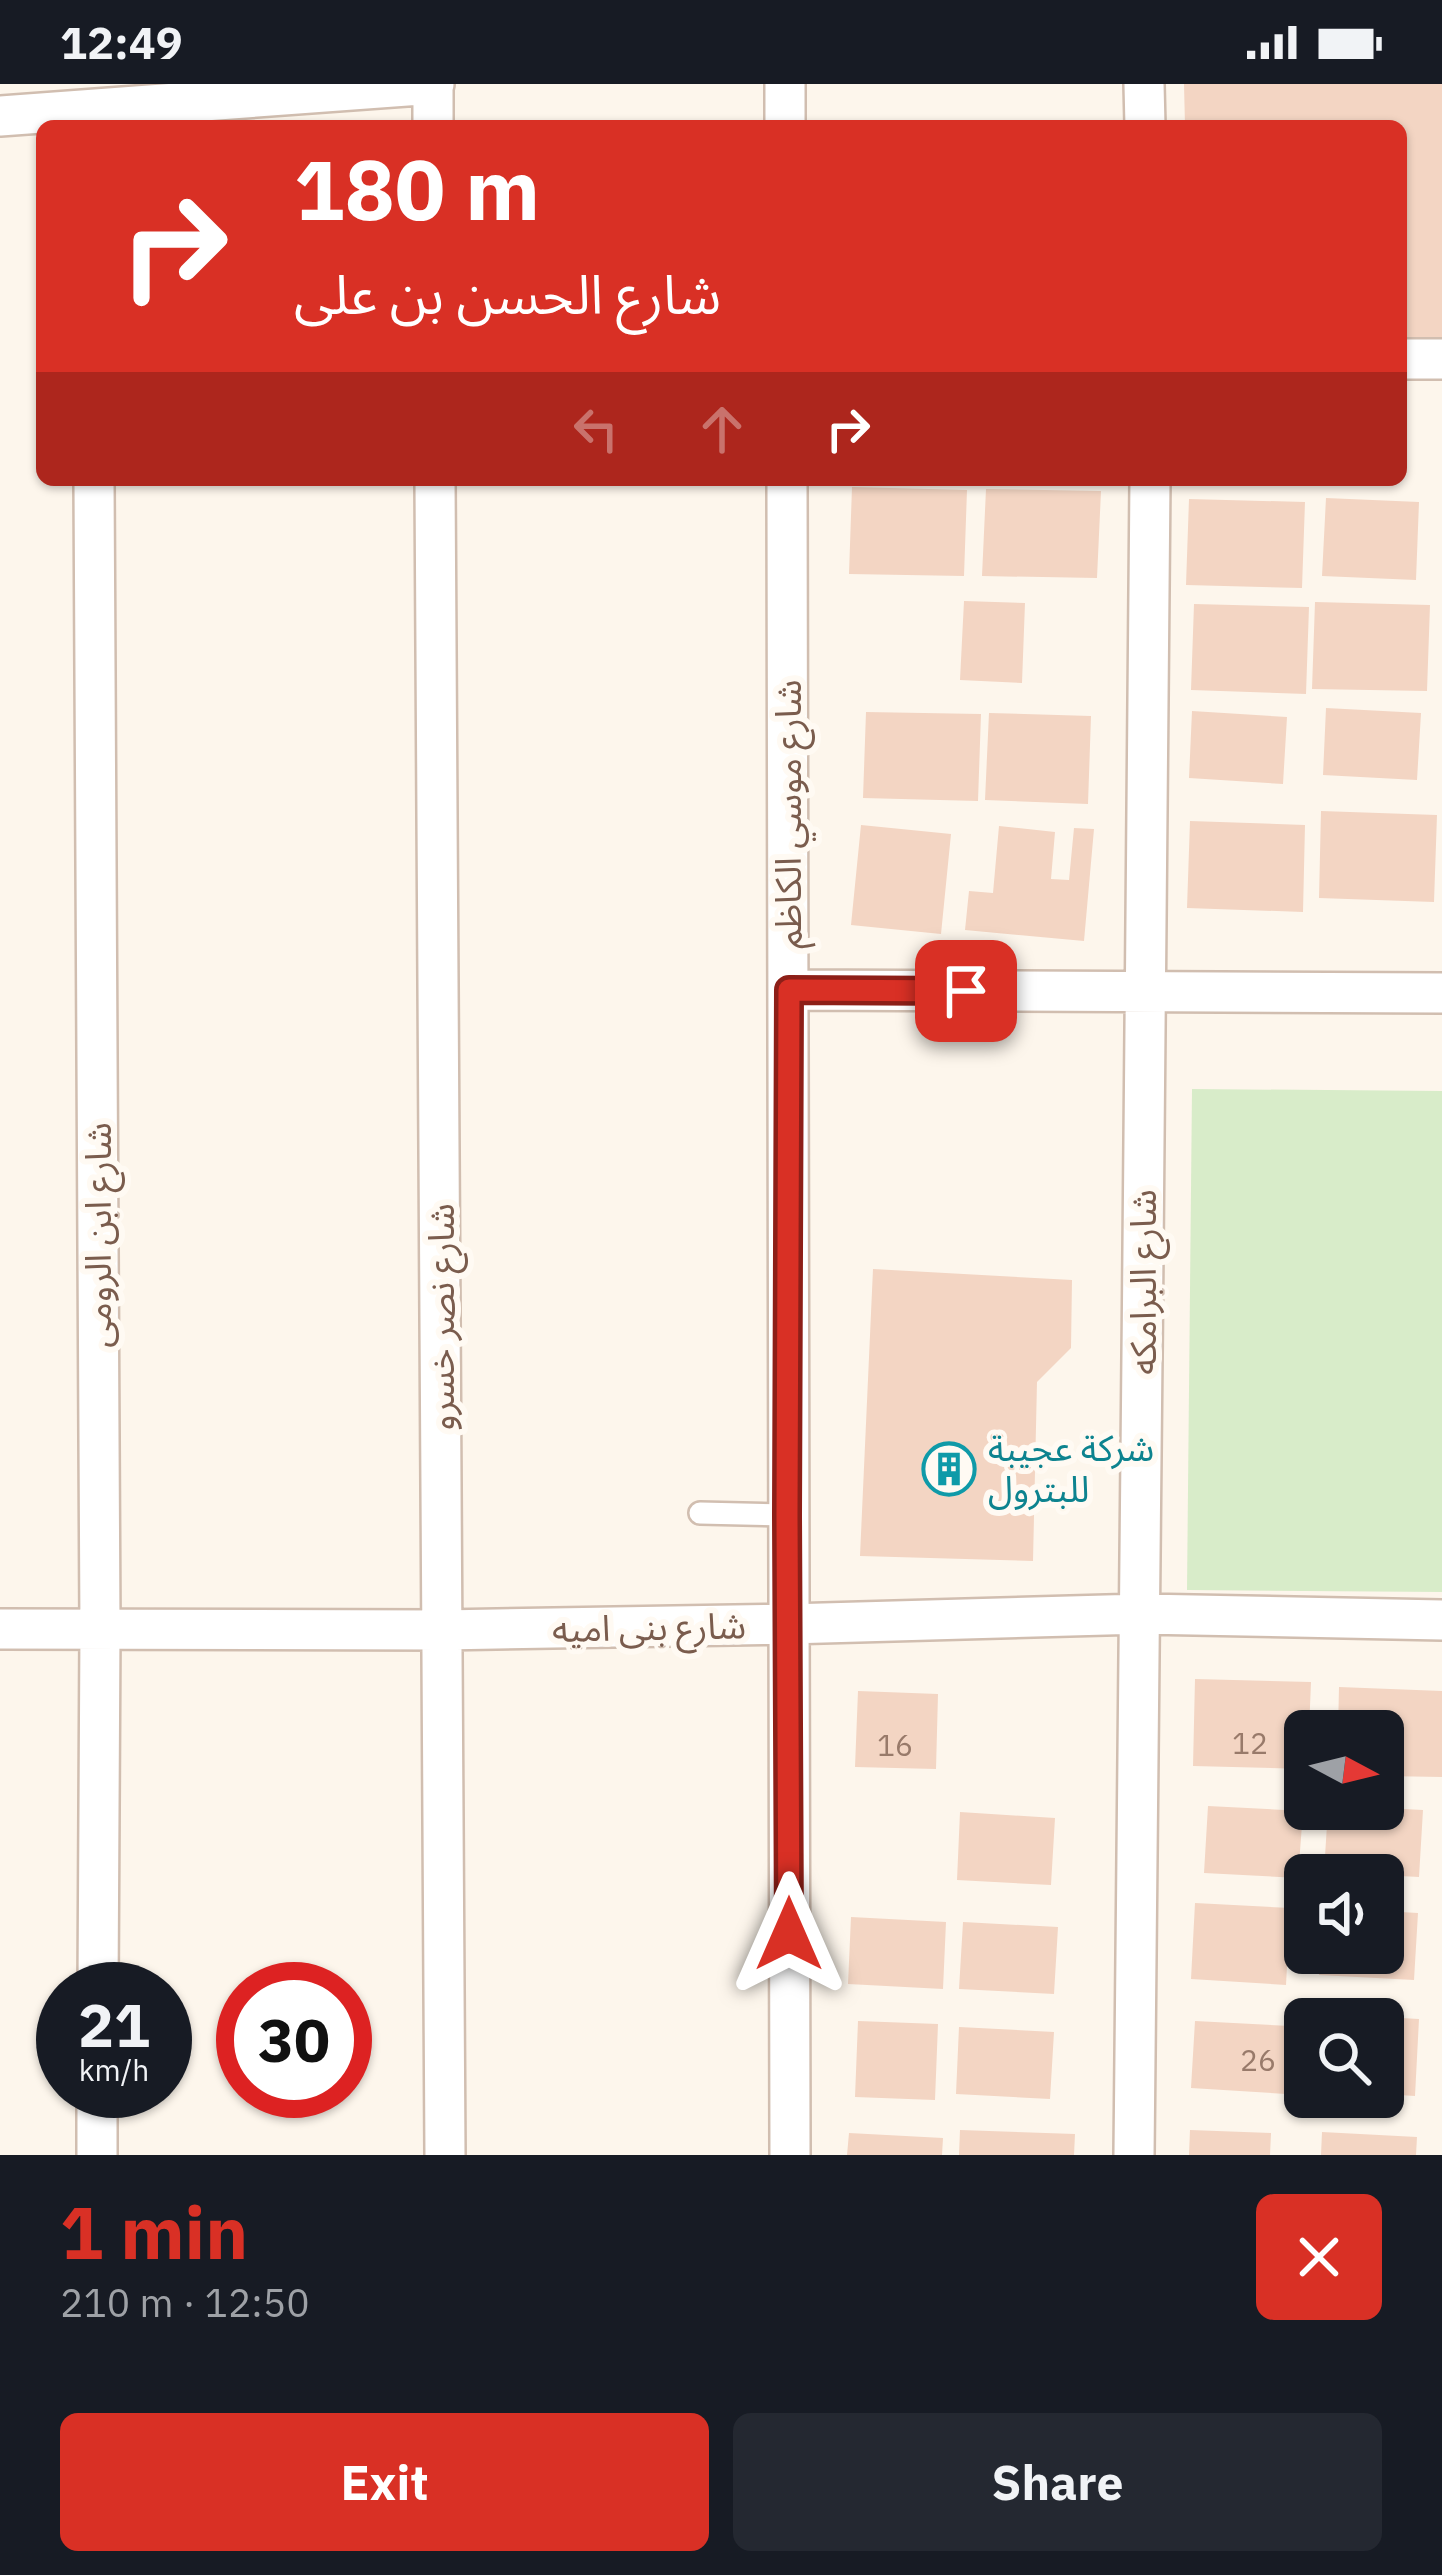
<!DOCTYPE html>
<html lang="en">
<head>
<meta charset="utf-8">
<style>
  :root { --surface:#171b24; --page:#242831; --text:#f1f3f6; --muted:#9ea1a6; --accent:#d93025 }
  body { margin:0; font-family:"IBM Plex Sans","Noto Sans Arabic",sans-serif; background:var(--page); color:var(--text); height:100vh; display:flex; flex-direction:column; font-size:45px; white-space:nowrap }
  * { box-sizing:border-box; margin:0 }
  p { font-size:39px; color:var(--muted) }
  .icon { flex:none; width:66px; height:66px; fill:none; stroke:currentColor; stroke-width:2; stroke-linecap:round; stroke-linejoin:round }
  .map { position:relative; height:2071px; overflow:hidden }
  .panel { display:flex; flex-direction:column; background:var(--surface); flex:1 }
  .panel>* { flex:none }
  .banner { position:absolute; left:36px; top:36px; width:1371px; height:366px; border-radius:18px; box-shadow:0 3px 9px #0004; background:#d93025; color:#fff; overflow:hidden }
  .needle { width:78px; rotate:97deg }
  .controls { position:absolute; left:1284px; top:1626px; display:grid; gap:24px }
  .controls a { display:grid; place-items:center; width:120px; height:120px; border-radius:18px; background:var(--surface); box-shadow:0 3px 9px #0004; font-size:60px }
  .speed { position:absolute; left:36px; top:1878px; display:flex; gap:24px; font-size:60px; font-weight:700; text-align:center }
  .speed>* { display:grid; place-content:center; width:156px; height:156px; border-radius:50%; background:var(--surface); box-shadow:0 3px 9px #0004; line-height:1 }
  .speed small { font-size:30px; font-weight:400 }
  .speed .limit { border:18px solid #d22; background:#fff; color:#111 }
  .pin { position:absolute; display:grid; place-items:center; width:102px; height:102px; color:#fff; margin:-51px; border-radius:24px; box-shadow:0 6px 18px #0006 }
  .me { position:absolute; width:132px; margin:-66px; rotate:0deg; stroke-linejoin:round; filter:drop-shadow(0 0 9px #0008) }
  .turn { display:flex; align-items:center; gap:42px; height:252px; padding:0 60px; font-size:54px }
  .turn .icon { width:156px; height:156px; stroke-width:2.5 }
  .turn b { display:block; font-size:84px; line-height:102px }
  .lanes { display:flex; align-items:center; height:114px; padding:0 60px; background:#0003; justify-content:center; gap:60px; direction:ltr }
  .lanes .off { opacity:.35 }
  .round { display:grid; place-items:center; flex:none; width:126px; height:126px; border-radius:18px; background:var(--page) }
  .summary { display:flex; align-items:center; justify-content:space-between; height:204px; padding:0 60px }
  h1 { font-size:72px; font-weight:700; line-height:90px; color:var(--accent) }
  .primary-button { display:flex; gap:24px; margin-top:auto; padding:24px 60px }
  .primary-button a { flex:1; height:138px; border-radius:18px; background:var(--accent); color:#fff; font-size:48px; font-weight:700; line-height:138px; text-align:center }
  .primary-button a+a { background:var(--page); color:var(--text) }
  .status { display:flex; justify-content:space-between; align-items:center; height:84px; padding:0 60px; background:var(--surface); direction:ltr }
  .status svg { height:33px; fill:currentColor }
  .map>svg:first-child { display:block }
</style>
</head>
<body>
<div class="status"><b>12:49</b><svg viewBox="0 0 49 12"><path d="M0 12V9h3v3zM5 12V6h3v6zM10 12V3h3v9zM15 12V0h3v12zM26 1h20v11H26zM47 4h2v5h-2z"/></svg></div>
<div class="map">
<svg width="1442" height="2071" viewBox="0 0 1442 2071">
  <rect width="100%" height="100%" fill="#fdf6ec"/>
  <!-- green -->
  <path fill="#d8ecc9" d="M 1192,1005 L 1442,1007 L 1442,1508 L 1187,1506 Z"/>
  <!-- building -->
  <path fill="#f3d5c3" d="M 1184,0 L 1442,0 L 1442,259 L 1401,261 L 1401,42 L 1185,42 Z
    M 852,403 L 967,406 L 964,492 L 849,490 Z
    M 986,405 L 1101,407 L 1097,494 L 982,492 Z
    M 1326,414 L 1419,418 L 1416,496 L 1322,492 Z
    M 1189,415 L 1305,418 L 1302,504 L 1186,501 Z
    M 964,517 L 1025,519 L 1022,599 L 960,596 Z
    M 1315,518 L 1430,521 L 1427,607 L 1312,605 Z
    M 1194,520 L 1309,523 L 1306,610 L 1191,606 Z
    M 1326,624 L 1421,629 L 1417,696 L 1323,691 Z
    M 1192,627 L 1287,633 L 1283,700 L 1189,694 Z
    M 866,628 L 981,630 L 978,717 L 863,714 Z
    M 989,629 L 1091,632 L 1088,720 L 985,716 Z
    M 1321,727 L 1437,731 L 1434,818 L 1319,814 Z
    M 1190,737 L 1305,741 L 1303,828 L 1187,824 Z
    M 861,741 L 951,750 L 941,850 L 851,841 Z
    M 999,742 L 1055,748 L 1051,795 L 1069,796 L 1074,744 L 1094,745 L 1084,857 L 965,846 L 969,807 L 993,809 Z
    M 873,1185 L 1072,1196 L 1071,1264 L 1037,1298 L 1033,1477 L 860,1472 Z
    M 1195,1595 L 1311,1598 L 1309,1647 L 1305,1647 L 1305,1685 L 1193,1682 Z
    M 1339,1603 L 1442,1607 L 1442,1693 L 1383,1692 L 1383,1647 L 1338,1647 Z
    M 858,1607 L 938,1610 L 936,1685 L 855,1683 Z
    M 1208,1722 L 1303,1727 L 1298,1794 L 1204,1789 Z
    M 1383,1724 L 1423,1726 L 1419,1793 L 1324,1788 L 1328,1725 Z
    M 960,1728 L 1055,1734 L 1051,1801 L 957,1796 Z
    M 1195,1819 L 1290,1824 L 1286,1901 L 1191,1895 Z
    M 1383,1827 L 1418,1829 L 1414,1896 L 1319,1891 L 1320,1869 L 1383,1869 Z
    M 851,1833 L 946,1838 L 943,1905 L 848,1900 Z
    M 963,1838 L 1058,1843 L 1054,1910 L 959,1905 Z
    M 1383,1933 L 1419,1935 L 1415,2012 L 1383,2010 Z
    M 858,1937 L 938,1940 L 935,2016 L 855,2013 Z
    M 1195,1937 L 1290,1942 L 1286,2010 L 1191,2004 Z
    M 959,1943 L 1054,1948 L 1050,2015 L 956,2010 Z
    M 960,2046 L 1075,2050 L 1074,2071 L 959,2071 Z
    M 1190,2046 L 1271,2049 L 1270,2071 L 1189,2071 Z
    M 1322,2048 L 1417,2053 L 1416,2071 L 1321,2071 Z
    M 849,2049 L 943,2054 L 942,2071 L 847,2071 Z"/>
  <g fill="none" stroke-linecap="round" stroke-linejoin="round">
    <!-- lane casing -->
    <g stroke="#d1beb0" stroke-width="26">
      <path id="lane" d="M 700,1429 L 787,1431"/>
    </g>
    <!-- street casing -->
    <g stroke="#d1beb0" stroke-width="44">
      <path id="street" d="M 433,0 L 433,42
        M 785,0 L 785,42
        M 1144,0 L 1145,42
        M 0,32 L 434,0
        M 1401,275 L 1442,275
        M 94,396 L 100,1545 L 98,1905
        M 435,396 L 445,2071
        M 787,396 L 790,2071
        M 789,906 L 1442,909
        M 0,1545 L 443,1546 L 788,1540 L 1142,1530 L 1442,1536
        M 97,2071 L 97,2007
        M 1134,2071 C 1142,1513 1143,954 1150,396"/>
    </g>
    <!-- lane -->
    <use href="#lane" stroke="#fff" stroke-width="21"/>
    <!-- street -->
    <use href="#street" stroke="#fff" stroke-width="39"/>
  </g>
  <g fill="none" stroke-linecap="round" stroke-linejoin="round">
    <!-- route casing -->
    <g stroke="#8d1f18" stroke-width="30">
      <path id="route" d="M 789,1850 L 787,1431 L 789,906 L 966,907"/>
    </g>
    <!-- route -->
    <use href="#route" stroke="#d93025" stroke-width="21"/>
  </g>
  <!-- icons -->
  <defs>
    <g id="building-ring" transform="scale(2.7)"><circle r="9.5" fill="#fffaf3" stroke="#0f9aa8" stroke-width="1.5"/><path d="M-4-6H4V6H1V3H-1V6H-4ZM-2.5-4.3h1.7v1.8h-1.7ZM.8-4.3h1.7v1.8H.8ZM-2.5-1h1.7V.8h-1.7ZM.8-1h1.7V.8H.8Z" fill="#0f9aa8"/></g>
  </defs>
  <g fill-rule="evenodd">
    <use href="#building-ring" x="949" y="1385"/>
  </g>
  <g text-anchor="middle" stroke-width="12" stroke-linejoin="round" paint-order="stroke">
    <!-- number labels -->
    <g font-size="30" fill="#987a6a">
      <text x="1250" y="1670">12</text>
      <text x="895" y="1672">16</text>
      <text x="1258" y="1987">26</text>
    </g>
    <!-- street labels -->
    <g font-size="36" fill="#7a5c4d" stroke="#fffaf3">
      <text transform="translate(788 730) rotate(-90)" y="13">شارع موسي الكاظم</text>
      <text transform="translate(98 1151) rotate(-90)" y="13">شارع ابن الرومى</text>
      <text transform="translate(1143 1198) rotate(-90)" y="13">شارع البرامكه</text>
      <text transform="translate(441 1233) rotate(-90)" y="13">شارع نصر خسرو</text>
      <text transform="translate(649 1543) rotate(-1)" y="13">شارع بنى اميه</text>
    </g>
    <!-- culture labels -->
    <g font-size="36" fill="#0d838f" stroke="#fffaf3" text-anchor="start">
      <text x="988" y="1377">شركة عجيبة<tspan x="988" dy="41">للبترول</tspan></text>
    </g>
  </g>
</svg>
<div class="controls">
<a><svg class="needle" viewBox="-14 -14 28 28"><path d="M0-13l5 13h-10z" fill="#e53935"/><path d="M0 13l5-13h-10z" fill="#9ea1a6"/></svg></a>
<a><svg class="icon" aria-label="sound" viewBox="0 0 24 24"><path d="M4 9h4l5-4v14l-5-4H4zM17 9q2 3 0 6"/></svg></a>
<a><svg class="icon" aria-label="search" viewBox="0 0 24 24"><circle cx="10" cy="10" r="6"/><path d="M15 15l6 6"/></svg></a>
</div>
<div class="speed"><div>21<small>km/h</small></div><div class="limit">30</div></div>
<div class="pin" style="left:966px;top:907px;background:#d93025"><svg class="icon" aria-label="arrive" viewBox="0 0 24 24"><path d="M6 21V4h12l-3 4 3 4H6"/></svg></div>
<svg class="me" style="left:789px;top:1850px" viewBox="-20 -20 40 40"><path d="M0-17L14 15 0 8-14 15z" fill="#d93025" stroke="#fff" stroke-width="4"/></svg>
<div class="banner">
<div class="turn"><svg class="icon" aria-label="right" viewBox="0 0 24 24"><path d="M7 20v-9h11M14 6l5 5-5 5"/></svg><div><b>180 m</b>شارع الحسن بن على</div></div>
<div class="lanes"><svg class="icon off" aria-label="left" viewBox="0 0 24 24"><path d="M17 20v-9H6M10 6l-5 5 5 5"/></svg><svg class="icon off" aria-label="ahead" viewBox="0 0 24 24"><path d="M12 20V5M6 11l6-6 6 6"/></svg><svg class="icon" aria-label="right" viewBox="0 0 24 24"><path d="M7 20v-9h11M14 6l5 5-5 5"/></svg></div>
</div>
</div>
<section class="panel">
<div class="summary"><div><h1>1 min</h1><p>210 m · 12:50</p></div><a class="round" style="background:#d93025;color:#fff"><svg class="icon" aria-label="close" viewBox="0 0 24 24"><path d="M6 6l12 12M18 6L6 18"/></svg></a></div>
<div class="primary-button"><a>Exit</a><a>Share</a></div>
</section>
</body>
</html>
